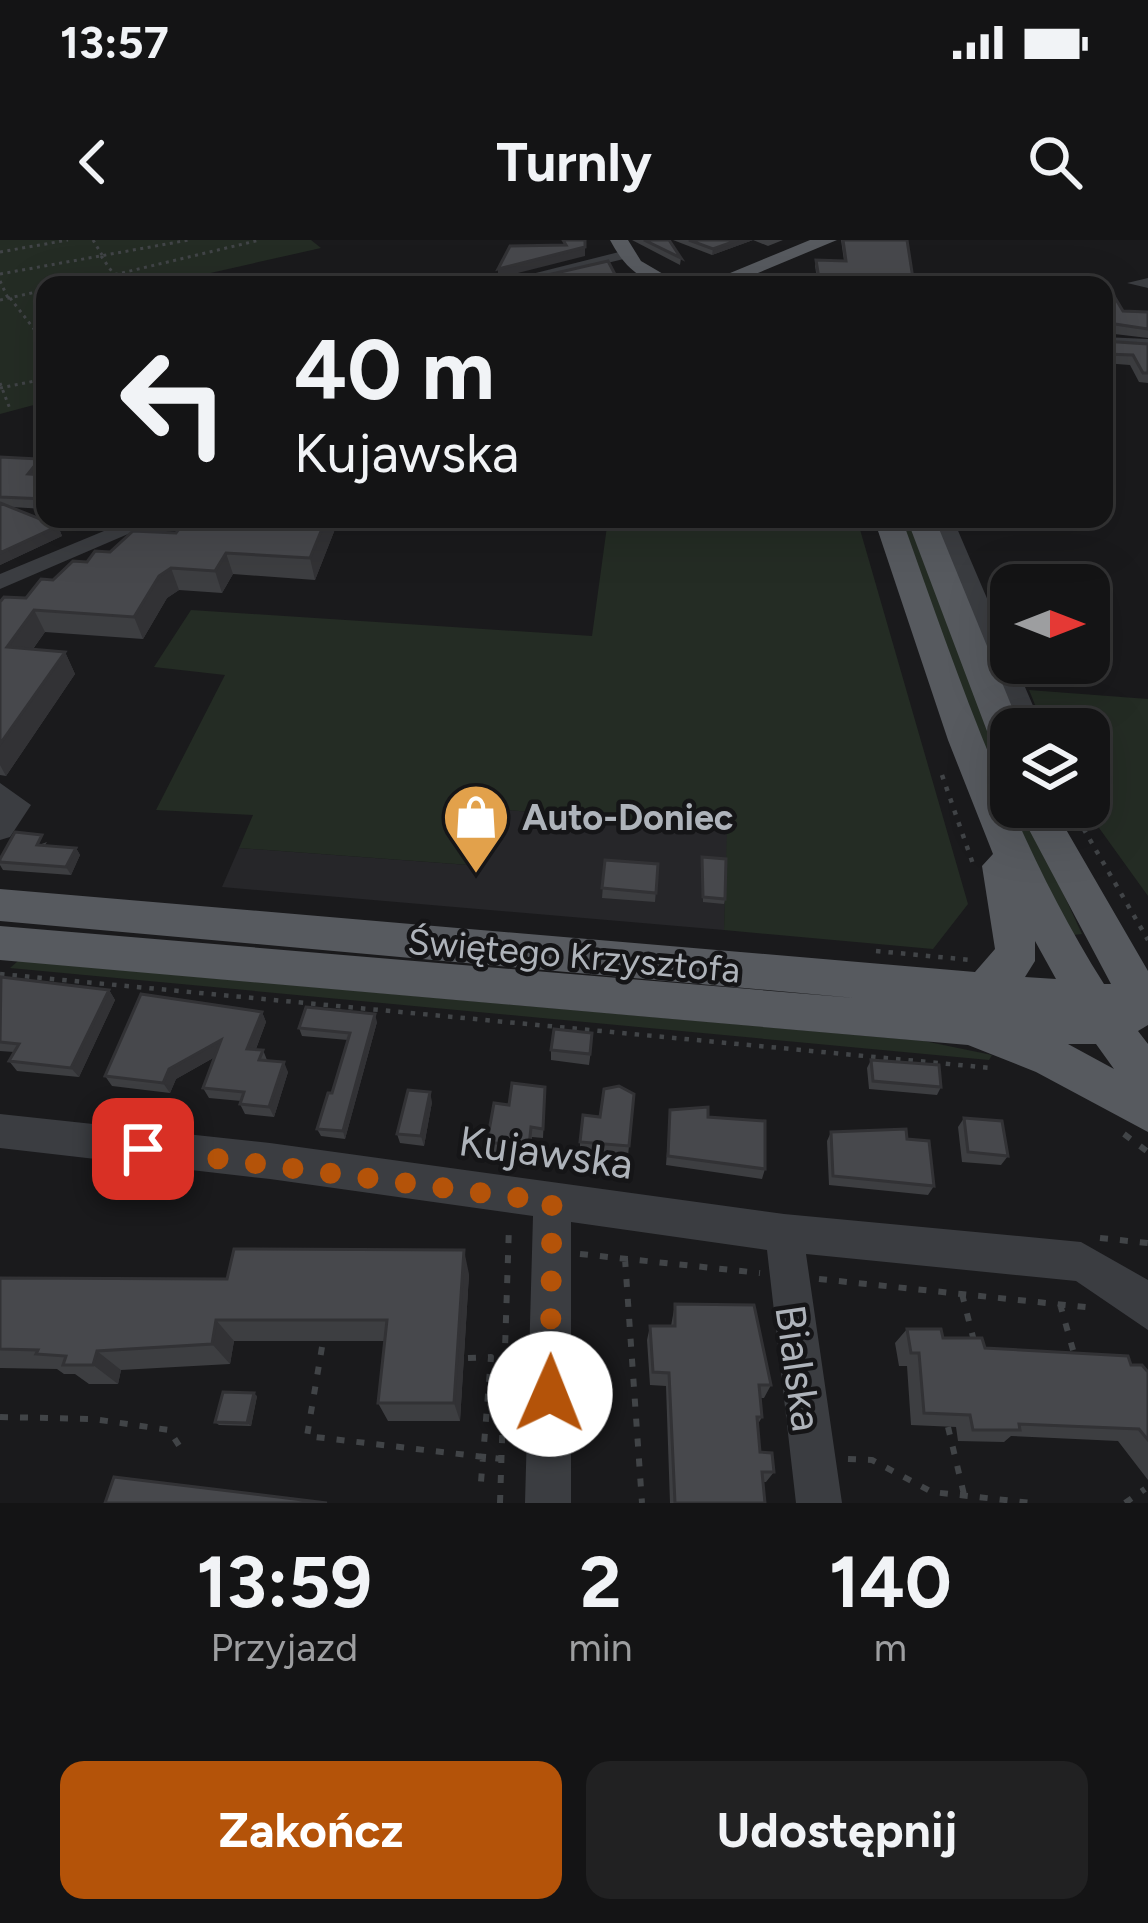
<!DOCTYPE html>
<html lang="pl">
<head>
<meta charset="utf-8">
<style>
  :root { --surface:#141415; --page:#212122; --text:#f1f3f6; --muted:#9d9ea0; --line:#333334; --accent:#b45309 }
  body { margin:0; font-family:Figtree,sans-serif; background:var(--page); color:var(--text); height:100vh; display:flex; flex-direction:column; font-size:45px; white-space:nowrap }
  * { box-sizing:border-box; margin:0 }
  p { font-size:39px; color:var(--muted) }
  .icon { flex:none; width:66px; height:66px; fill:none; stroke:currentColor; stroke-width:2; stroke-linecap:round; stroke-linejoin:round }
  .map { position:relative; height:1263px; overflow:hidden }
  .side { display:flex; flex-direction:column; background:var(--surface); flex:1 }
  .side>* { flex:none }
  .banner { position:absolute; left:36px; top:36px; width:1077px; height:252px; border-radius:24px; box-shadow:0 12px 48px #0002,0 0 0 3px var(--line); background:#141415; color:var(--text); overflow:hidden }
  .needle { width:78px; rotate:90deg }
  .tools { position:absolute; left:990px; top:324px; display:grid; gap:24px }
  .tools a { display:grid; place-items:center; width:120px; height:120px; border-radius:24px; background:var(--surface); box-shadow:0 12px 48px #0002,0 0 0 3px var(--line); font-size:60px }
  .pin { position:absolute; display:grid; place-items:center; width:102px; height:102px; color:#fff; margin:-51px; border-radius:24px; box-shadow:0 6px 18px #0006 }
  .me { position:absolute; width:132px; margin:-66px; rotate:1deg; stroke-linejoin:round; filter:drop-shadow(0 0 9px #0008) }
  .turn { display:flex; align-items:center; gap:42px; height:252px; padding:0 60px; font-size:54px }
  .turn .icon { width:156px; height:156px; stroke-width:2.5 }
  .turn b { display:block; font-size:84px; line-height:102px }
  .eta { display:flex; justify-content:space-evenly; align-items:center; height:204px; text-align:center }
  .eta b { font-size:72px; font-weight:700; line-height:84px }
  .cta { display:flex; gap:24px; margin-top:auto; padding:24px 60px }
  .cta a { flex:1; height:138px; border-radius:24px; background:var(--accent); color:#fff; font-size:48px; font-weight:700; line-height:138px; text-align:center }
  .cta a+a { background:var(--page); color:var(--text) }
  .status { display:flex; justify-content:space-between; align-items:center; height:84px; padding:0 60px; background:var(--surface); direction:ltr }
  .status svg { height:33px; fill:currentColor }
  header { display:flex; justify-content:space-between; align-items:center; height:156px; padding:0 60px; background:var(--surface); font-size:54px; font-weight:700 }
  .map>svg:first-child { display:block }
</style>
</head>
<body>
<div class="status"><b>13:57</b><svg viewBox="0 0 49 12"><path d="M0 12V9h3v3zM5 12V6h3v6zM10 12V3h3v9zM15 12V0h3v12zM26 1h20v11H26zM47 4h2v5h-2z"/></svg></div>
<header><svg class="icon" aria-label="back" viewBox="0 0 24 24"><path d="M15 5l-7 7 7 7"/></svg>Turnly<svg class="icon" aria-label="search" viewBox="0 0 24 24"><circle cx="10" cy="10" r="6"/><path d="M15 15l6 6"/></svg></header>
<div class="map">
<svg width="1148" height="1263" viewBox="0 0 1148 1263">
  <rect width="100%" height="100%" fill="#1a1a1c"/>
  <!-- built -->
  <path fill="#262629" d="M 495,569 L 728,589 L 724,690 L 222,647 L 239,608 L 482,626 Z"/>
  <!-- green -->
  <path fill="#242c24" d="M 0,0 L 311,0 L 321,8 L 157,45 L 45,45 L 45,70 L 33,74 L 45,90 L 45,162 L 0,174 Z
    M 608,279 L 857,279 L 968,664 L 933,709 L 724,690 L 727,589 L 496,569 L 483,626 L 239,608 L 253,575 L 156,570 L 225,435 L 154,427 L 191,370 L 592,396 Z
    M 898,279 L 912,279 L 1011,540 L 1011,567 L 1023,567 L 1082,694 L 1064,696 L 1034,640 Z
    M 1029,450 L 1148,459 L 1148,656 L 1084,567 L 1089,567 L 1089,489 L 1045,489 Z
    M 18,721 L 924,801 L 992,815 L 989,820 L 10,728 Z"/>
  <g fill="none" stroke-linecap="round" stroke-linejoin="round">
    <!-- path-far2 -->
    <path stroke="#414447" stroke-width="3" stroke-dasharray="3 4.5" stroke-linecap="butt" d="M 93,0 L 102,15
      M 0,12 L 68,0
      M 101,16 L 115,36
      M 0,34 L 189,0
      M 0,41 L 8,58
      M 71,45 L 260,0
      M 10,58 L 45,103
      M 0,60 L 45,50
      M 0,143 L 10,169
      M 0,148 L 45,139
      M 172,286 L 188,279"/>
    <!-- path-far1 -->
    <path stroke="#414447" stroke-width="4.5" stroke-dasharray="4.5 8" stroke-linecap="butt" d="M 942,535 L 973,624
      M 1071,567 L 1148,700
      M 876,711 L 971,720
      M 0,734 L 991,828"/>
    <!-- path -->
    <path stroke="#414447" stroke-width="6" stroke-dasharray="8 12" stroke-linecap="butt" d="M 1124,894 L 1148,912
      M 1100,998 L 1148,1003
      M 580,1014 L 760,1033
      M 625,1019 L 642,1263
      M 819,1039 L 1094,1068
      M 962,1054 L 974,1101
      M 1060,1064 L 1075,1117
      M 322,1107 L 307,1196 L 501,1219
      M 468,1118 L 491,1117 L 481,1242
      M 0,1177 L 93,1179 L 169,1190 L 180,1207
      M 948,1187 L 966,1263
      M 848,1219 L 872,1220 L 932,1252 L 1032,1263
      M 500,1263 L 509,986
      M 1125,1263 L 1145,1249"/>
    <!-- minor -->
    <path fill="#3b3d41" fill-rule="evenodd" d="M 627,10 L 632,17 L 516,45 L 488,45 Z
      M 1148,38 L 1148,48 L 1127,43 Z
      M 650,39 L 657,45 L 641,45 Z
      M 1104,97 L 1148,99 L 1148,109 L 1104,107 Z
      M 133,279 L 163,279 L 0,349 L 0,334 Z
      M 931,279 L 953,279 L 1043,489 L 1017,489 Z
      M 0,543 L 31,565 L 10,597 L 0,600 Z
      M 0,874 L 270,903 L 784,974 L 1081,1002 L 1148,1040 L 1148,1090 L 1076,1041 L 806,1014 L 842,1263 L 796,1263 L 767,1010 L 571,982 L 571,1263 L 525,1263 L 533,976 L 270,939 L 0,908 Z"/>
    <!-- major -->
    <path fill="#575a5f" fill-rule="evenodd" d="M 610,0 L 628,0 L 641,21 L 682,45 C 645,45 627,32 610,0 Z
      M 810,0 L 837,0 L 729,45 L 701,45 Z
      M 874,279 L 902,279 C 959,439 1013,600 1104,744 L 1111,744 L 1017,567 L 1053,567 L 1148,731 L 1148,785 L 1138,791 L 1148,804 L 1148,892 L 1036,832 L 968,805 L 0,720 L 0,686 L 855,758 L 0,681 L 0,649 L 975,732 L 995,709 L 982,626 L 993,614 L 948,500 ZM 1035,701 L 1056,739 L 1025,737 L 1035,721 ZM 1068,804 L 1096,804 L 1114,829 Z
      M 907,279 L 935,279 L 1021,489 L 1011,489 L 1011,519 L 993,507 Z"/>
  </g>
  <!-- wall -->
  <path fill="#3d3e41" d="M 632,0 L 669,0 L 681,18 L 680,25 Z
    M 673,0 L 783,0 L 768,6 L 753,0 L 712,15 Z
    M 841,0 L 907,0 L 914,45 L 818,45 L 815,26 L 816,20 L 844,21 Z
    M 1104,56 L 1123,71 L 1148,72 L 1148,98 L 1106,93 L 1104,101 L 1148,104 L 1148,143 L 1139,142 L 1130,125 L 1104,123 Z
    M 0,217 L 40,219 L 44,229 L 39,235 L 45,235 L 45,269 L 11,267 L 58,286 L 62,296 L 0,325 Z
    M 186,279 L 339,279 L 315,340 L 233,334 L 222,353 L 179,350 L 167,358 L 143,399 L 45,392 L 33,409 L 65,412 L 75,434 L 6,536 L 0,535 L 0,362 L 26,358 L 53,340 L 110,312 L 176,293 Z
    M 47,602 L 45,605 L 76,608 L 80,615 L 71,635 L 3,630 L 0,625 L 0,619 Z
    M 702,617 L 725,659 L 724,664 L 703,662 Z
    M 605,620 L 658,624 L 655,662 L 602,658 Z
    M 0,740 L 109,750 L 115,760 L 79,837 L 17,831 L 9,821 L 14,812 L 0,811 Z
    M 262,772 L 266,782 L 256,809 L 263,810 L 267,820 L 288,832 L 274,877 L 245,874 L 240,864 L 241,861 L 209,858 L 203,848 L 215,817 L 176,839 L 170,853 L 112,846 L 105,836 Z
    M 377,782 L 345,899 L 321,896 L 317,889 L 332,853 L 348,800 L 302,796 L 299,788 Z
    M 592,803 L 589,825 L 551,820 L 551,810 Z
    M 871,820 L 941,847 L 937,855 L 869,849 L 867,828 Z
    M 634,854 L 628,916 L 580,912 L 580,902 L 600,877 Z
    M 545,857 L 543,898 L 532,897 L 529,916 L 489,911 L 487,902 L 509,865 Z
    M 432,862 L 424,906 L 400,903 L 397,894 Z
    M 670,870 L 708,877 L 765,929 L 762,939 L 666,925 Z
    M 964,878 L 1008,916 L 1001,925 L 962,922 L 958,887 Z
    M 831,892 L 907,899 L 934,946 L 928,955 L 829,945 L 827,901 Z
    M 469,1034 L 460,1181 L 388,1181 L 378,1163 L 385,1101 L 234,1101 L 230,1124 L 121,1130 L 118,1144 L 89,1144 L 75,1134 L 64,1134 L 57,1129 L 0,1128 L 0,1038 L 227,1039 Z
    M 675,1064 L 771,1145 L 764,1158 L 760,1158 L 762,1177 L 758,1184 L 760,1212 L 774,1232 L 766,1242 L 763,1242 L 765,1263 L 670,1263 L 666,1146 L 650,1145 L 647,1100 L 650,1086 L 671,1086 Z
    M 907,1089 L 985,1108 L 1131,1125 L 1148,1132 L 1148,1240 L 1118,1201 L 1011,1196 L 1004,1202 L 958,1201 L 956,1187 L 911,1185 L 907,1126 L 899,1126 L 895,1103 Z
    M 257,1156 L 251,1186 L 219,1185 L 215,1182 Z"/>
  <!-- shaded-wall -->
  <path fill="#323235" d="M 738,0 L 753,0 L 712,15 L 713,9 Z
    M 585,7 L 585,16 L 498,38 L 498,29 Z
    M 40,219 L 44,229 L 32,243 L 28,234 Z
    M 326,279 L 339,279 L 315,340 L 310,318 Z
    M 58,286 L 62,296 L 0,325 L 0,313 Z
    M 226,313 L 233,334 L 222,353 L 215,331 Z
    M 171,328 L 179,350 L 167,358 L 143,399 L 134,377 L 159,336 Z
    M 34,370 L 45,392 L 18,429 L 7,407 Z
    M 65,412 L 75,434 L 6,536 L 0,525 L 0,504 Z
    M 76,608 L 80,615 L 71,635 L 66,627 Z
    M 109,750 L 115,760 L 79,837 L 71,828 Z
    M 262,772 L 266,782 L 252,819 L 247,809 Z
    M 375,774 L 377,782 L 345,899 L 343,891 Z
    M 221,800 L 227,810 L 176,839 L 170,853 L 163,843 L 169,829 Z
    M 284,822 L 288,832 L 274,877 L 269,867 Z
    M 430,852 L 432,862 L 424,906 L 421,896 Z
    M 464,1010 L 469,1034 L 460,1181 L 454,1163 Z
    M 216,1080 L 234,1101 L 230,1124 L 212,1104 Z
    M 97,1111 L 121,1130 L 118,1144 L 93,1125 Z
    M 254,1153 L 257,1156 L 251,1186 L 247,1183 Z"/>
  <!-- building -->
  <path fill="#47484c" stroke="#323235" stroke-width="3" d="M 563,0 L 585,0 L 585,7 L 498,29 L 510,6 L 566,5 Z
    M 644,0 L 669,0 L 681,18 Z
    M 689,0 L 738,0 L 713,9 Z
    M 843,0 L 907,0 L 914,45 L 820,45 L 816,20 L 846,21 Z
    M 608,21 L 619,42 L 573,45 L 492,45 L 493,43 L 517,42 Z
    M 231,39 L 237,45 L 210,44 Z
    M 1104,56 L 1114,56 L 1123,71 L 1148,72 L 1148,89 L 1108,83 L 1104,101 L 1148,104 L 1148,133 L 1143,133 L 1133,115 L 1104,114 Z
    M 45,60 L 45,77 L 35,62 Z
    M 0,217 L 40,219 L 28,234 L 45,235 L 45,259 L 0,257 Z
    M 0,263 L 58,286 L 0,313 Z
    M 186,279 L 326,279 L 310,318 L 226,313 L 215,331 L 171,328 L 159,336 L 134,377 L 34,370 L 7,407 L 65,412 L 0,504 L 0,362 L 4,357 L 26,358 L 41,339 L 53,340 L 73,321 L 87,322 L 95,311 L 110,312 L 133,291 L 176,293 Z
    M 15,592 L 42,595 L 37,605 L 76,608 L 66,627 L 0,622 L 0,619 Z
    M 702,617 L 726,619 L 725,659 L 703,657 Z
    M 605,620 L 658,624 L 656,653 L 602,648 Z
    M 1,737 L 109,750 L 71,828 L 9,821 L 19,804 L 0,802 Z
    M 141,754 L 262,772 L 247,809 L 263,810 L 259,820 L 284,822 L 269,867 L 240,864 L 244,852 L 203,848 L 221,800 L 169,829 L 163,843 L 105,836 Z
    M 306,767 L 375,774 L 343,891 L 317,889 L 328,853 L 332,853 L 350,793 L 299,788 Z
    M 554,789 L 592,793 L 590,814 L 551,810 Z
    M 871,820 L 939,825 L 941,847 L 873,841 Z
    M 512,843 L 545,847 L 543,889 L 531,887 L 529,907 L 487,902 L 494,863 L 509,865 Z
    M 619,846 L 634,854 L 629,906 L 580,902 L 583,875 L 600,877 L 604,849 Z
    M 408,850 L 430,852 L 421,896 L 397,894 Z
    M 708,867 L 708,877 L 765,881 L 765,929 L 668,916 L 670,870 Z
    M 964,878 L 1002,881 L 1008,916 L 968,912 Z
    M 906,889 L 907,899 L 929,901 L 934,946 L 833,936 L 831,892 Z
    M 234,1009 L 464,1010 L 454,1163 L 378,1163 L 387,1080 L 216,1080 L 212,1104 L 97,1111 L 93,1125 L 63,1125 L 66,1116 L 36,1114 L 38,1110 L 0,1109 L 0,1038 L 227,1039 Z
    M 675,1064 L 754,1065 L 771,1145 L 759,1145 L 762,1177 L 757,1177 L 760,1212 L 772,1213 L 774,1232 L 762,1232 L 765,1263 L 675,1263 L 669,1133 L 653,1132 L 650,1086 L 675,1086 Z
    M 907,1089 L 941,1089 L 943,1098 L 982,1098 L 985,1108 L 1128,1116 L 1131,1125 L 1142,1125 L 1148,1132 L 1148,1200 L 1139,1189 L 1019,1184 L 1020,1190 L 973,1190 L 970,1175 L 924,1173 L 919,1113 L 911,1113 Z
    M 223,1152 L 254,1153 L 247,1183 L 215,1182 Z
    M 114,1237 L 327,1263 L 105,1263 Z"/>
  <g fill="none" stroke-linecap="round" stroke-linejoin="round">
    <!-- route -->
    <path stroke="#b45309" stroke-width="21" stroke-dasharray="0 37.8" d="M 143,909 L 552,962 L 550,1154"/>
  </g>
  <!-- icons -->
  <defs>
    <g id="shop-pin" transform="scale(3.45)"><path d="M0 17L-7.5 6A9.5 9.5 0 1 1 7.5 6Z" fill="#e2a14b" stroke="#151517"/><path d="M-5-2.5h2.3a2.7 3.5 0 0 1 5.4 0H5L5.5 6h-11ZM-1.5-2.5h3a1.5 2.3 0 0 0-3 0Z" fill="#fff"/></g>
  </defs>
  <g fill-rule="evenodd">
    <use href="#shop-pin" x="476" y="577"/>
  </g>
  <g text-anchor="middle" stroke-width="9" stroke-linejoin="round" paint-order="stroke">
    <!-- poi labels -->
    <g font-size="36" font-weight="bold" fill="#aeb3ba" stroke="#151517" text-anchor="start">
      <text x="522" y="590">Auto-Doniec</text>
    </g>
    <!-- street labels -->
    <g font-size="36" fill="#aeb3ba" stroke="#151517">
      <text transform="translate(574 715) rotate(5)" y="13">Świętego Krzysztofa</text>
    </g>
    <!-- near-street labels -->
    <g font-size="42" fill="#aeb3ba" stroke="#151517">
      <text transform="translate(546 912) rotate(8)" y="15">Kujawska</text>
      <text transform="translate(799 1128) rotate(82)" y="15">Bialska</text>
    </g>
  </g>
</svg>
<div class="tools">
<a><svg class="needle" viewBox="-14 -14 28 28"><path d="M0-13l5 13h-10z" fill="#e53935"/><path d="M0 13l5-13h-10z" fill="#9d9ea0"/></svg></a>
<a><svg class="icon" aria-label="layers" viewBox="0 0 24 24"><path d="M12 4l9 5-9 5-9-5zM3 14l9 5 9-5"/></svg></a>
</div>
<div class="pin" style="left:143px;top:909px;background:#d93025"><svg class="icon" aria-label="arrive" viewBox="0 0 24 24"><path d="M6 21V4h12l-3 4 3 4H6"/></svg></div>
<svg class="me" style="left:550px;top:1154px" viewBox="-20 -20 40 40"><circle r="19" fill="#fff"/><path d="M0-13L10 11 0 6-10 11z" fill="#b45309"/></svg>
<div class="banner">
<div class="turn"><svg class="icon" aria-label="left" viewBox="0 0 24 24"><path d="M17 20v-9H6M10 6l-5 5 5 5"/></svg><div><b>40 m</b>Kujawska</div></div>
</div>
</div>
<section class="side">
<div class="eta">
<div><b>13:59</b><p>Przyjazd</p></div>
<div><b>2</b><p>min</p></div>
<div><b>140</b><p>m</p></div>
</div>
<div class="cta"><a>Zakończ</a><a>Udostępnij</a></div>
</section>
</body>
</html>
